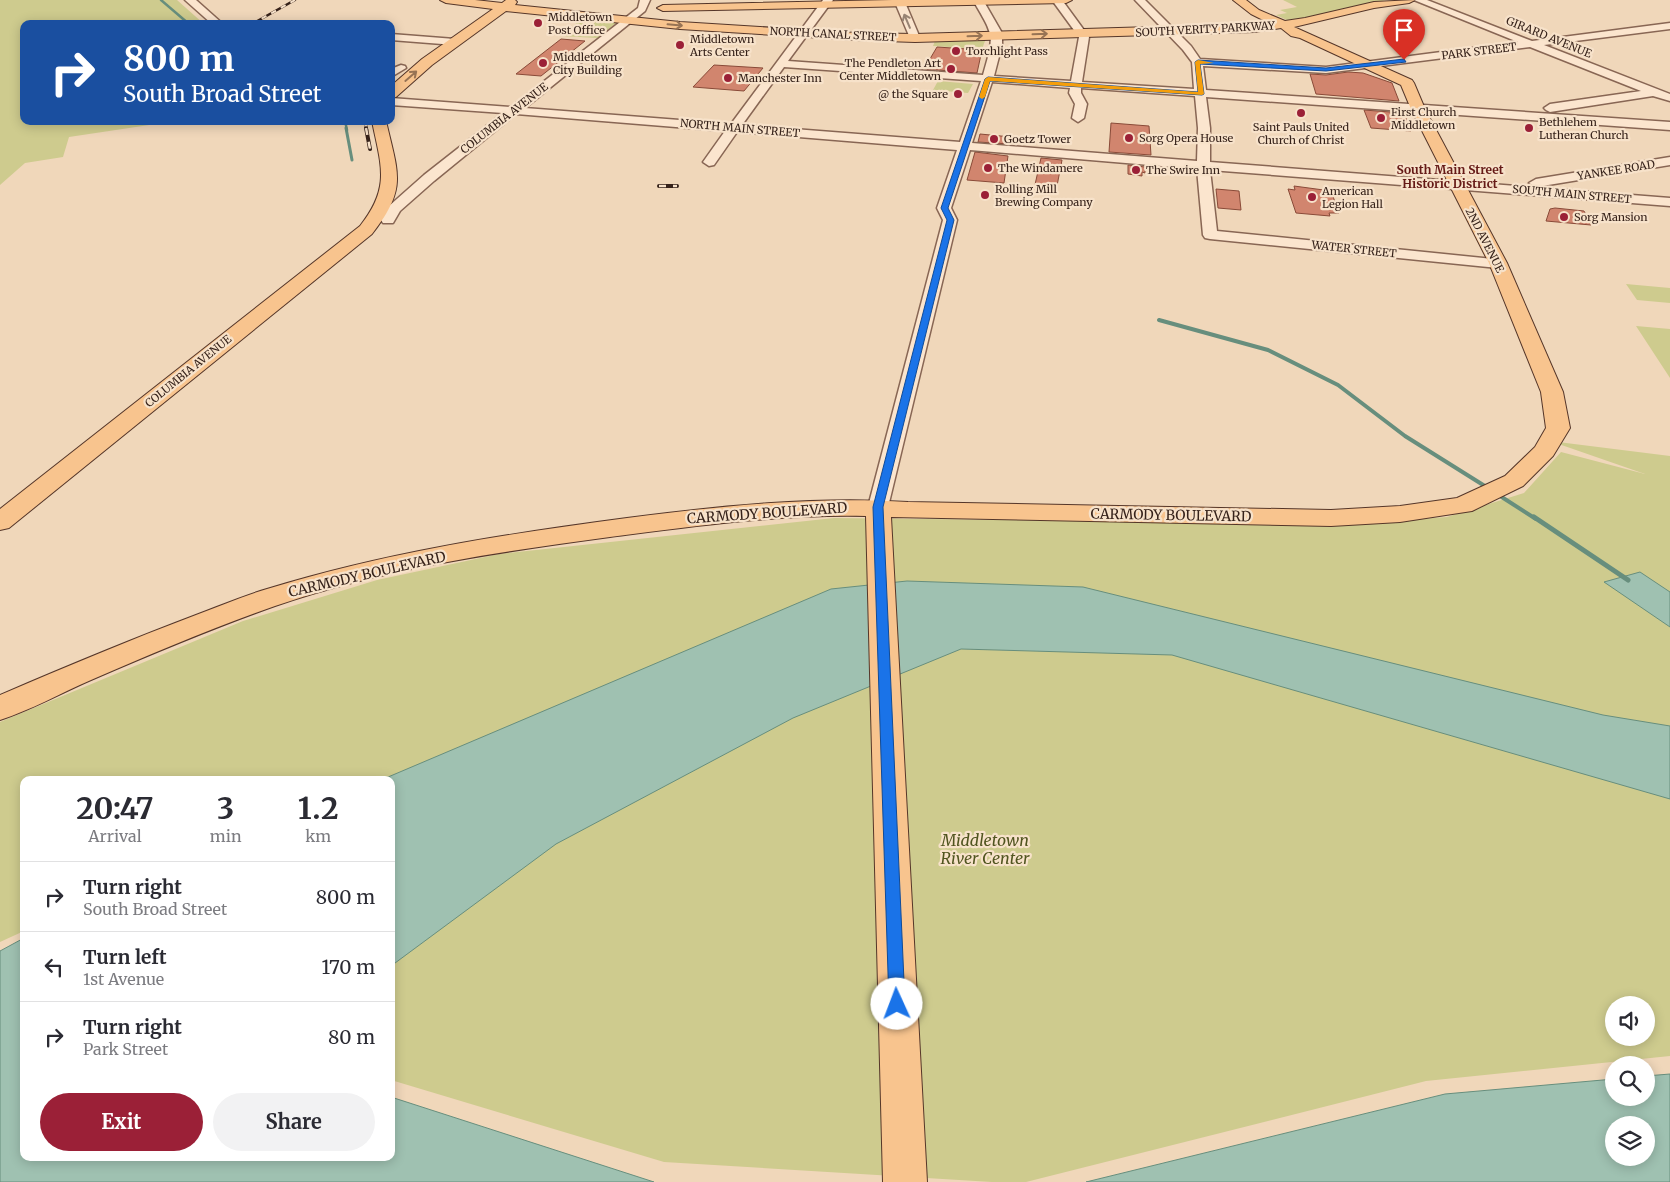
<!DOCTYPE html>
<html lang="en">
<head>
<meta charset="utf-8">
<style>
  :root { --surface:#fff; --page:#f2f2f3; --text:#2b2b33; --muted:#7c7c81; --line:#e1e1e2; --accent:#9b2037 }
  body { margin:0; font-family:Merriweather,serif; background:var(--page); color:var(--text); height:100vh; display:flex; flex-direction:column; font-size:19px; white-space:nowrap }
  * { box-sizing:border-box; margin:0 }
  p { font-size:16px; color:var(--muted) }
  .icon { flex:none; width:28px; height:28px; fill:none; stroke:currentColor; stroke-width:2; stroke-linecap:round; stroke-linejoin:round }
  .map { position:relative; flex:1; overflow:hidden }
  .side { position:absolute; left:20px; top:776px; width:375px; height:385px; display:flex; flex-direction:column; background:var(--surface); border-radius:10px; box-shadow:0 2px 12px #0003 }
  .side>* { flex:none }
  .hud { position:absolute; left:20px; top:20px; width:375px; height:105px; border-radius:10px; box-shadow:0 2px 12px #0003; background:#1a4fa0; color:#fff; overflow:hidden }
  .tools { position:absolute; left:1605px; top:996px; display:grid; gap:10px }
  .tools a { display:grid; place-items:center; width:50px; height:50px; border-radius:50%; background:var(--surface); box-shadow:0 2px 12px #0003; font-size:25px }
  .pin { position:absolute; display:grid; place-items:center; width:42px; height:42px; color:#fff; margin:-51px -21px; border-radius:50% 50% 50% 0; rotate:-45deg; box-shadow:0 0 5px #0007 }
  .pin .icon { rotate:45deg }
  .me { position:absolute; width:55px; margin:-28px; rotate:358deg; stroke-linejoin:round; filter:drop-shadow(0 0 4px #0008) }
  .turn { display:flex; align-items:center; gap:18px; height:105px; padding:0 20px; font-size:22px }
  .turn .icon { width:65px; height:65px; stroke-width:2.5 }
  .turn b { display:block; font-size:35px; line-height:42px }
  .eta { display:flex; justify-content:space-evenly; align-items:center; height:85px; text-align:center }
  .eta b { font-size:30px; font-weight:700; line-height:35px }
  .cta { display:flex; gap:10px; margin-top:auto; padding:10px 20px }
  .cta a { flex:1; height:58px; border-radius:30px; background:var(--accent); color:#fff; font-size:20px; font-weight:700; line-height:58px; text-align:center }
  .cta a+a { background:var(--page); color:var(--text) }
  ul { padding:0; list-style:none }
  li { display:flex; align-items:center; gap:15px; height:70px; padding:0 20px; border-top:1px solid var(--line) }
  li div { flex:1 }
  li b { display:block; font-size:19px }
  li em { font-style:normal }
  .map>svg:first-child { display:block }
</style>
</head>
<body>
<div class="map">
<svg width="1670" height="1182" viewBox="0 0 1670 1182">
  <rect width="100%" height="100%" fill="#f0d7ba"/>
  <!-- green -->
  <path fill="#cecb8e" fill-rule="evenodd" d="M 0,0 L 177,0 L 204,24 L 24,24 L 24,121 L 176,121 L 69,137 L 63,157 L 25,163 L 0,185 Z
    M 1283,0 L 1386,0 L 1289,21 L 1276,15 L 1287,13 L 1280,10 L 1297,7 Z
    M 582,19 L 616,23 L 598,38 L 560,36 Z
    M 980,40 L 985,41 L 982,49 L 933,46 L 935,41 Z
    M 938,81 L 973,84 L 968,93 L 933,90 Z
    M 1626,284 L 1670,288 L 1670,303 L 1637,300 Z
    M 1636,326 L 1670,329 L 1670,378 Z
    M 1550,441 L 1670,456 L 1670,1056 L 1426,1081 L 1026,1182 L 992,1182 L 664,1162 L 391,1080 L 391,780 L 24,780 L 24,931 L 0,942 L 0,722 L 243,621 L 377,580 L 499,554 L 834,518 L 1356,524 L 1447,517 L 1524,493 L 1561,452 L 1645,474 ZM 1614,1005 L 1646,1005 L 1646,1038 L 1614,1038 Z"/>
  <!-- water -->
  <path fill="#9fc1b1" stroke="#678e7d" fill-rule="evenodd" d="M 1640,572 L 1670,592 L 1670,627 L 1604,582 Z
    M 907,581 L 1083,587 L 1603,715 L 1670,726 L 1670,799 L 1172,655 L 961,649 L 793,718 L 556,844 L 391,966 L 391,780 L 381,780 L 831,589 Z
    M 24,938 L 24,1158 L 391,1158 L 391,1097 L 654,1182 L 0,1182 L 0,951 Z
    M 1670,1074 L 1670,1182 L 1086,1182 L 1445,1094 L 1614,1079 L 1614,1098 L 1646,1098 L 1646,1076 ZM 1614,1125 L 1646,1125 L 1646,1158 L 1614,1158 Z"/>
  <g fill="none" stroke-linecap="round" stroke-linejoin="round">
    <!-- stream-far3 -->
    <path stroke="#678e7d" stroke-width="2.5" d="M 161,0 L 189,24
      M 345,121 L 347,130"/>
    <!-- stream-far2 -->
    <path stroke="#678e7d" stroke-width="3" d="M 346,128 L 352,160"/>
    <!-- stream-far1 -->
    <path stroke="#678e7d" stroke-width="4" d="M 1159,320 L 1268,350 L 1338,385 L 1405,436 L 1488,488
      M 1497,494 L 1536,519"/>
    <!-- stream -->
    <path stroke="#678e7d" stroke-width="5" d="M 1534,517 L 1628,580"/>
  </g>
  <!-- building -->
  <path fill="#d1856e" stroke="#894a38" d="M 561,39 L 585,41 L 541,76 L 516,74 Z
    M 937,47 L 982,50 L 977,73 L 924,69 Z
    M 714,65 L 763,68 L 744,91 L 693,87 Z
    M 1348,72 L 1363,73 L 1392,83 L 1399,101 L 1316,94 L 1310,74 L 1326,75 Z
    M 1364,110 L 1404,113 L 1411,131 L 1371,128 Z
    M 1111,123 L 1149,126 L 1151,155 L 1109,152 Z
    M 980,134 L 1011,137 L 1009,144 L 978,142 Z
    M 975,152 L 1008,156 L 1004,183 L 967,180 Z
    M 1041,158 L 1062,160 L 1056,191 L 1034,189 Z
    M 1128,165 L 1145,167 L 1145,173 L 1142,172 L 1142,176 L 1128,174 Z
    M 1294,186 L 1331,191 L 1339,213 L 1329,213 L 1330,216 L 1296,213 L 1288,189 L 1295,190 Z
    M 1216,189 L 1239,191 L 1241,210 L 1218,208 Z
    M 1555,208 L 1584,211 L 1591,225 L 1546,221 L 1550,209 Z"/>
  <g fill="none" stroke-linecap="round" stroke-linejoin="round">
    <!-- minor casing -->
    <g stroke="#886654" stroke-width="3">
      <path id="minor" d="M 185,0 L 196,0 L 223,24 L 212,24 Z
        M 640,0 L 650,0 L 645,11 L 525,108 L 731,124 L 823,0 L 833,0 L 788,61 L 983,75 C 995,33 994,37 973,0 L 983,0 L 1002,33 L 1002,45 L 994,76 L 1071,81 L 1079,37 L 1052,0 L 1062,0 L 1089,37 L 1082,82 L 1194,89 L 1192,62 L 1183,50 L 1135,0 L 1145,0 L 1191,46 L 1200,59 L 1326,67 L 1518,42 L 1414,0 L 1427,0 L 1532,41 L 1670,23 L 1670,29 L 1544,45 L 1670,94 L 1670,101 L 1653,96 L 1550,112 L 1546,110 L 1544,108 L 1550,104 L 1641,91 L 1530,47 L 1326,73 L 1203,66 L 1206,90 L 1670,122 L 1670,130 L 1206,97 L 1210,128 L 1210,162 L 1670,198 L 1670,206 L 1210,170 L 1217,231 L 1503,260 L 1506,263 L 1503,266 L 1498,268 L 1210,239 L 1205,238 L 1203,235 L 1197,169 L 970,150 L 951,208 L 957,220 L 888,507 L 885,512 L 878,513 L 871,512 L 868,507 L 943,220 L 937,208 L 957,150 L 737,132 L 714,165 L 709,166 L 703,162 L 725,131 L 516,114 L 434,181 L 400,211 L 393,223 L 383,223 L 381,220 L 389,206 L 424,175 L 503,113 L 391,105 L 391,98 L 511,107 L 638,8 ZM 784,67 L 981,81 L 960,142 L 742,125 ZM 992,82 L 1070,88 L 1069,93 L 1075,104 L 1072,118 L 1078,122 L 1084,118 L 1087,104 L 1081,93 L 1081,88 L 1195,96 L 1198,128 L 1197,161 L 972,143 Z
        M 894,0 L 904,0 L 920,38 L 919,40 L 915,41 L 910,38 Z
        M 391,34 L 455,39 L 460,42 L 455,45 L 391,40 Z
        M 401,65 L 405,66 L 406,68 L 391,77 L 391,69 Z
        M 1670,157 L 1670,165 L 1536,187 L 1529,183 L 1536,179 Z"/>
    </g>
    <!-- major casing -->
    <g stroke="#553629" stroke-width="2">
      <path id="major" d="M 440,0 L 475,0 L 502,3 L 506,0 L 515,0 L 517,2 L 515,5 L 680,22 L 856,33 L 915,34 L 1254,24 L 1269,23 L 1251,14 L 1233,0 L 1246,0 L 1259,10 L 1285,21 L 1305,18 L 1374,2 L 1415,0 L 1409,3 L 1374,8 L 1294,27 L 1412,80 L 1414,83 L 1425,109 L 1507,263 L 1563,392 L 1570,428 L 1553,456 L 1523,486 L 1472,511 L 1400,522 L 1331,526 L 891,517 L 927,1182 L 883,1182 L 866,516 C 780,514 695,526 610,537 C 498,552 382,569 275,606 C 213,628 151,654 91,680 C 61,693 31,710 0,720 L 0,695 C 65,667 130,640 196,615 C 220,606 243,596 267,589 C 384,553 505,534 627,518 C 720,506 814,496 908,502 L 1331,510 L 1400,506 L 1457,498 L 1505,476 L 1535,447 L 1546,428 L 1541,392 L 1489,263 L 1411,109 L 1401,85 L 1300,38 L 1291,36 L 1281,28 L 1254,32 L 915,42 L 856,40 L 680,29 L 506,11 L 432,65 L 396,97 L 391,98 L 391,86 L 422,59 L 493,9 L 446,3 Z
        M 892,0 L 1072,0 L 1066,3 L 663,11 L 657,8 L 663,5 Z
        M 372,121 L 386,121 C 398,174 408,188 372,234 L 9,528 L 0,530 L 0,509 L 360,226 C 391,187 381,166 372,121 Z"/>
    </g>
    <!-- minor -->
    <use href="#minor" fill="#fbe5ce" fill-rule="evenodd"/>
    <!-- major -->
    <use href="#major" fill="#f8c48e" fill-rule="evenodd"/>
    <!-- rail-far1 casing -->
    <g stroke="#36221a" stroke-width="2.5">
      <path id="rail-far1" d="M 252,24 L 295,0
        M 365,121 L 367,130"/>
    </g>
    <!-- rail casing -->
    <g stroke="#36221a" stroke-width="4">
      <path id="rail" d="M 366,128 L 370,149
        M 659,186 L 677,186"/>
    </g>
    <!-- rail-far1 -->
    <use href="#rail-far1" stroke="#f7e2ca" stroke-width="2" stroke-dasharray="5.5" stroke-linecap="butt"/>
    <!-- rail -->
    <use href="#rail" stroke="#f7e2ca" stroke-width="2.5" stroke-dasharray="7" stroke-linecap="butt"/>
  </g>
  <!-- one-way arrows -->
  <defs><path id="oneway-shaft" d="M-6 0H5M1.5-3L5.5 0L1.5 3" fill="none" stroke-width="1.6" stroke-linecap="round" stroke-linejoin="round" transform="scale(1.25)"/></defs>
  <use stroke="#988474" href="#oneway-shaft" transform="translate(907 21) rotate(-113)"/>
  <g stroke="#977354">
    <use href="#oneway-shaft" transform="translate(675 25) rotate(5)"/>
    <use href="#oneway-shaft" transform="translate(1040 34) rotate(-2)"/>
    <use href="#oneway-shaft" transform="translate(975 36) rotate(-2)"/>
    <use href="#oneway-shaft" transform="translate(411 76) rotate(-41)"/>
  </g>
  <!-- route -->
  <path fill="#1a73e8" stroke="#114b97" d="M 1404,59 L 1406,62 L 1326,71 L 1200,64 L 1204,94 L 1202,95 L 990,81 L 948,208 L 954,220 L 883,507 L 905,1004 L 903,1009 L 897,1011 L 892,1009 L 889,1004 L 873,507 L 947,220 L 941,208 L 985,79 L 988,77 L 1198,92 L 1195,62 L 1198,60 L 1326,68 Z"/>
  <!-- slow -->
  <path fill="#f59e0b" d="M 1198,60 L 1214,63 L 1200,64 L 1204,94 L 1202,95 L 990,81 L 985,97 L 982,99 L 979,97 L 985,79 L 988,77 L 1198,92 L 1195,62 Z"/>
  <!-- markers -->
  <g fill="#9b2037" stroke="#f7e2ca" stroke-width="2">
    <circle cx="538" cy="23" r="5"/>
    <circle cx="680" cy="45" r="5"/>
    <circle cx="956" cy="51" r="5"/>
    <circle cx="543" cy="63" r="5"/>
    <circle cx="951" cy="69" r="5"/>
    <circle cx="728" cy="78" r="5"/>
    <circle cx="958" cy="94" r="5"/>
    <circle cx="1301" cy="113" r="5"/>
    <circle cx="1381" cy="118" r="5"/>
    <circle cx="1529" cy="128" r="5"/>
    <circle cx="1129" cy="138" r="5"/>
    <circle cx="994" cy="139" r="5"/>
    <circle cx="988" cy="168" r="5"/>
    <circle cx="1136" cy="170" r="5"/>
    <circle cx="985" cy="195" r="5"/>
    <circle cx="1312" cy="197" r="5"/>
    <circle cx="1564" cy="217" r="5"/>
  </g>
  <g text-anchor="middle" stroke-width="4.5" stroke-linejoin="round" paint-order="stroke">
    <!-- far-poi labels -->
    <g font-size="11" fill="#36221a" stroke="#f7e2ca" text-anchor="start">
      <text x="548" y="21">Middletown<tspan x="548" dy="13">Post Office</tspan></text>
      <text x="690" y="43">Middletown<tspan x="690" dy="13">Arts Center</tspan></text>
      <text x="966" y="55">Torchlight Pass</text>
      <text x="553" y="61">Middletown<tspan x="553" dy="13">City Building</tspan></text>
      <text x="941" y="67" text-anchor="end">The Pendleton Art<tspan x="941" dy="13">Center Middletown</tspan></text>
      <text x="738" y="82">Manchester Inn</text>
      <text x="948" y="98" text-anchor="end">@ the Square</text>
      <text x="1391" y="116">First Church<tspan x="1391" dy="13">Middletown</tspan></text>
      <text x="1539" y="126">Bethlehem<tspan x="1539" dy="13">Lutheran Church</tspan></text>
      <text x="1301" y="131" text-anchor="middle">Saint Pauls United<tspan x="1301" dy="13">Church of Christ</tspan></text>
      <text x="1139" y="142">Sorg Opera House</text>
      <text x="1004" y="143">Goetz Tower</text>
      <text x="998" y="172">The Windamere</text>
      <text x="1146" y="174">The Swire Inn</text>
      <text x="995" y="193">Rolling Mill<tspan x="995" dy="13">Brewing Company</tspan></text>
      <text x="1322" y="195">American<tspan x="1322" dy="13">Legion Hall</tspan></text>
      <text x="1574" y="221">Sorg Mansion</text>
    </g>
    <!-- far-street labels -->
    <g font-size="11" fill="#36221a" stroke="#f7e2ca">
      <text transform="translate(1205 29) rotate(-3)" y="4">SOUTH VERITY PARKWAY</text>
      <text transform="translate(833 34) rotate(3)" y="4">NORTH CANAL STREET</text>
      <text transform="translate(1549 37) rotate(22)" y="4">GIRARD AVENUE</text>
      <text transform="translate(1479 51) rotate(-7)" y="4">PARK STREET</text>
      <text transform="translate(504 118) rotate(-38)" y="4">COLUMBIA AVENUE</text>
      <text transform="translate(740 128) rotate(5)" y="4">NORTH MAIN STREET</text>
      <text transform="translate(1616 170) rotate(-9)" y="4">YANKEE ROAD</text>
      <text transform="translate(1572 194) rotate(5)" y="4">SOUTH MAIN STREET</text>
      <text transform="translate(1485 240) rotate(63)" y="4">2ND AVENUE</text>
      <text transform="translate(1354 249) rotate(6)" y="4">WATER STREET</text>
      <text transform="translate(188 371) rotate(-39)" y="4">COLUMBIA AVENUE</text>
    </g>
    <!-- far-neighbourhood labels -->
    <g font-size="12" font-weight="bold" fill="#651916" stroke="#f7e2ca">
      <text x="1450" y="174">South Main Street<tspan x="1450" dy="14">Historic District</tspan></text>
    </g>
    <!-- street labels -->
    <g font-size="14" fill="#36221a" stroke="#f7e2ca">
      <text transform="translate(767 513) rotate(-4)" y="5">CARMODY BOULEVARD</text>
      <text transform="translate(1171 515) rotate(1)" y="5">CARMODY BOULEVARD</text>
      <text transform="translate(367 574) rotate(-13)" y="5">CARMODY BOULEVARD</text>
    </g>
    <!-- near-park labels -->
    <g font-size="16" font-style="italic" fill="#50541f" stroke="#f7e2ca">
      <text x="985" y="846">Middletown<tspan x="985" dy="18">River Center</tspan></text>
    </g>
  </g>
</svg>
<div class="tools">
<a><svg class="icon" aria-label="sound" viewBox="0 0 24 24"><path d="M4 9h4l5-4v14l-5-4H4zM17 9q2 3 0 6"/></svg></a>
<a><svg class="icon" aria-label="search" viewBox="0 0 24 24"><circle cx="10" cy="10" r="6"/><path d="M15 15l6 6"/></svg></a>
<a><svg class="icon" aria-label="layers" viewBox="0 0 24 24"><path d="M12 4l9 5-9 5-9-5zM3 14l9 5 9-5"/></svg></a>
</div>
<div class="pin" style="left:1404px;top:60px;background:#d93025"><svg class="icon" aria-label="arrive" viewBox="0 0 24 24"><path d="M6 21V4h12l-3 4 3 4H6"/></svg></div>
<svg class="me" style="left:897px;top:1004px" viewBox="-20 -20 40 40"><circle r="19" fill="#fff"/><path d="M0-13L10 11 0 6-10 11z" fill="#1a73e8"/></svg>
<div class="hud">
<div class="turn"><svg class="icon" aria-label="right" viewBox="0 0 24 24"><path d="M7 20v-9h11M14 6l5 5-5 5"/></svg><div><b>800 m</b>South Broad Street</div></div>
</div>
<section class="side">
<div class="eta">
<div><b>20:47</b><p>Arrival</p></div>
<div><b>3</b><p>min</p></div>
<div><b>1.2</b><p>km</p></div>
</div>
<ul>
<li><svg class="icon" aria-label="right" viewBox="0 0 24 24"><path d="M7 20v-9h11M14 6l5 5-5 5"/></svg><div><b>Turn right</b><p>South Broad Street</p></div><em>800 m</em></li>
<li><svg class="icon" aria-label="left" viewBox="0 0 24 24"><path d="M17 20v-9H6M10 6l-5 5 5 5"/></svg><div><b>Turn left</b><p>1st Avenue</p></div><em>170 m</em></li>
<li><svg class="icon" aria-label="right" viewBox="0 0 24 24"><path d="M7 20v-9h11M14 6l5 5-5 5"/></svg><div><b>Turn right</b><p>Park Street</p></div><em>80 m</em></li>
</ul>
<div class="cta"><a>Exit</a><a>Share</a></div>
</section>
</div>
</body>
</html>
